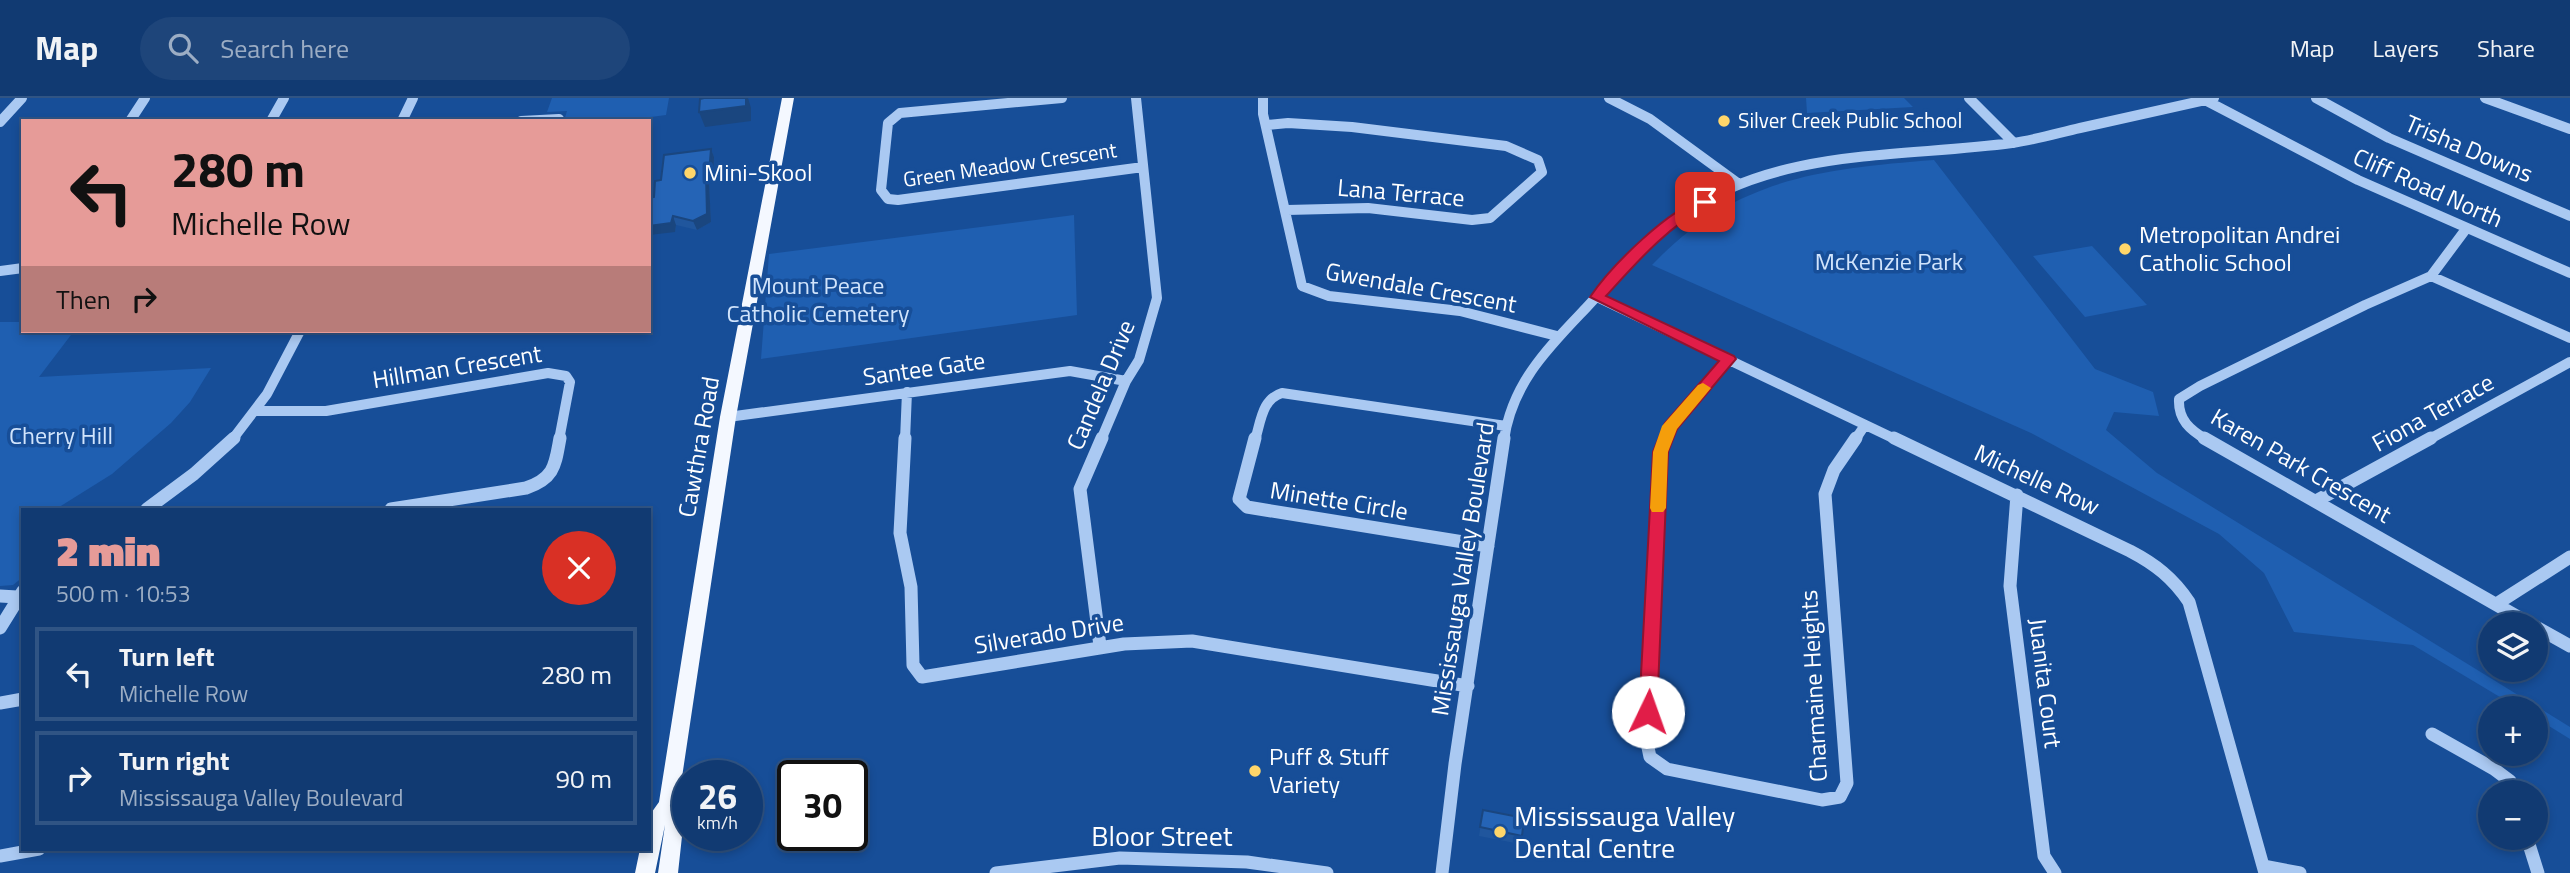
<!DOCTYPE html>
<html lang="en">
<head>
<meta charset="utf-8">
<style>
  :root { --surface:#113a72; --page:#1e457a; --text:#f1f3f6; --muted:#9cadc4; --line:#305484; --accent:#e69b98 }
  body { margin:0; font-family:"Titillium Web",sans-serif; background:var(--page); color:var(--text); height:100vh; display:flex; flex-direction:column; font-size:26px; white-space:nowrap }
  * { box-sizing:border-box; margin:0 }
  p { font-size:23px; color:var(--muted) }
  .icon { flex:none; width:38px; height:38px; fill:none; stroke:currentColor; stroke-width:2; stroke-linecap:round; stroke-linejoin:round }
  .map { position:relative; flex:1; overflow:hidden }
  .side { position:absolute; left:21px; top:410px; width:630px; height:343px; display:flex; flex-direction:column; background:var(--surface); border-radius:0px; box-shadow:0 4px 10px #0003,0 0 0 2px var(--line) }
  .side>* { flex:none }
  .hud { position:absolute; left:21px; top:21px; width:630px; height:214px; border-radius:0px; box-shadow:0 4px 10px #0003,0 0 0 2px var(--line); background:#e69b98; color:#111; overflow:hidden }
  .tools { position:absolute; left:2478px; top:514px; display:grid; gap:14px }
  .tools a { display:grid; place-items:center; width:70px; height:70px; border-radius:50%; background:var(--surface); box-shadow:0 4px 10px #0003,0 0 0 2px var(--line); font-size:35px }
  .speed { position:absolute; left:672px; top:662px; display:flex; gap:14px; font-size:35px; font-weight:700; text-align:center }
  .speed>* { display:grid; place-content:center; width:91px; height:91px; border-radius:50%; background:var(--surface); box-shadow:0 4px 10px #0003,0 0 0 2px var(--line); line-height:1 }
  .speed small { font-size:18px; font-weight:400 }
  .speed .limit { border:4px solid #111; border-radius:10px; background:#fff; color:#111 }
  .pin { position:absolute; display:grid; place-items:center; width:60px; height:60px; color:#fff; margin:-30px; border-radius:14px; box-shadow:0 4px 10px #0006 }
  .me { position:absolute; width:77px; margin:-38px; rotate:3deg; stroke-linejoin:round; filter:drop-shadow(0 0 5px #0008) }
  .turn { display:flex; align-items:center; gap:24px; height:147px; padding:0 35px; font-size:32px }
  .turn .icon { width:91px; height:91px; stroke-width:2.5 }
  .turn b { display:block; font-size:49px; line-height:60px }
  .then { display:flex; align-items:center; height:66px; padding:0 35px; background:#0003; gap:14px; font-size:26px }
  .round { display:grid; place-items:center; flex:none; width:74px; height:74px; border-radius:37px; background:var(--page) }
  .summary { display:flex; align-items:center; justify-content:space-between; height:119px; padding:0 35px }
  h1 { font-size:42px; font-weight:800; line-height:52px; color:var(--accent) }
  ul { padding:0; list-style:none }
  li { display:flex; align-items:center; gap:21px; height:94px; margin:0 14px 10px; padding:0 21px; border:4px solid var(--line); border-radius:0px }
  li div { flex:1 }
  li b { display:block; font-size:26px }
  li em { font-style:normal }
  header { display:flex; align-items:center; gap:42px; box-sizing:border-box; height:98px; padding:0 35px; background:var(--surface); border-bottom:2px solid var(--line) }
  header strong { font-size:33px }
  nav { display:flex; gap:38px; margin-inline-start:auto; font-size:24px }
  .search { width:490px; height:63px; background:var(--page); display:flex; align-items:center; gap:18px; box-sizing:border-box; padding:0 24px; border-radius:38px; color:var(--muted); font-size:26px }
  .map>svg:first-child { display:block }
</style>
</head>
<body>
<header>
<strong>Map</strong>
<div class="search"><svg class="icon" aria-label="search" viewBox="0 0 24 24"><circle cx="10" cy="10" r="6"/><path d="M15 15l6 6"/></svg>Search here</div>
<nav><a>Map</a><a>Layers</a><a>Share</a></nav>
</header>
<div class="map">
<svg width="2570" height="775" viewBox="0 0 2570 775">
  <rect width="100%" height="100%" fill="#174e98"/>
  <!-- green -->
  <path fill="#1f5fb1" d="M 552,0 L 669,0 L 666,17 L 620,23 L 564,23 L 567,13 L 547,14 Z
    M 1806,0 L 1904,0 L 1913,9 L 1807,15 Z
    M 1934,62 L 2095,271 L 2153,294 L 2159,318 L 2114,314 L 2106,332 L 2157,375 L 2570,629 L 2570,641 L 2536,620 L 2536,611 L 2520,611 L 2413,547 L 2294,534 L 2264,475 L 2219,436 L 2031,335 L 1652,167 C 1735,80 1820,71 1934,62 Z
    M 1074,117 L 1077,217 L 761,261 L 769,156 Z
    M 2092,148 L 2147,207 L 2085,219 L 2033,158 Z
    M 0,224 L 23,224 L 23,233 L 74,233 L 39,279 L 211,270 L 190,304 L 171,325 L 112,376 L 56,411 L 23,411 L 23,479 L 13,487 L 0,488 Z"/>
  <g fill="none" stroke-linecap="round" stroke-linejoin="round">
    <!-- minor-far1 -->
    <path stroke="#aac9f2" stroke-width="10" d="M 1062,0 L 900,15 L 888,25 L 881,92 L 888,101 L 898,102 L 1143,69
      M 1263,0 L 1263,16 L 1302,188 L 1329,198 L 1460,213 L 1557,238
      M 1609,0 L 1650,21 L 1739,86
      M 1969,0 L 2014,45
      M 2316,0 L 2389,40 L 2570,118
      M 2485,0 L 2570,31
      M 2205,2 L 2358,82 L 2570,175
      M 130,23 L 145,0
      M 271,23 L 284,0
      M 402,23 L 413,0
      M 521,23 L 559,21
      M 0,24 L 22,0
      M 1267,27 L 1288,25 L 1352,29 L 1506,48 L 1538,62 L 1542,74 L 1490,120 L 1472,122 L 1368,110 L 1287,112
      M 0,173 L 23,170
      M 2431,178 L 2570,240
      M 1597,199 L 1897,342
      M 256,313 L 326,313 L 548,275 L 566,278 L 570,284 L 559,342
      M 728,319 L 1070,273 L 1126,283
      M 232,342 L 267,296 L 300,233
      M 905,342 L 907,294
      M 1101,342 L 1126,283 L 1139,262 L 1157,200 L 1136,0
      M 1255,342 C 1261,323 1262,301 1282,295 L 1506,328
      M 1504,342 C 1512,285 1548,250 1586,210 C 1616,178 1644,143 1680,118 C 1778,49 1900,60 2012,45 C 2035,42 2058,35 2080,30 C 2124,20 2169,10 2214,0
      M 1665,342 L 1670,329 L 1729,262
      M 1855,342 L 1865,327
      M 2207,342 C 2190,332 2178,322 2179,301 L 2200,288 L 2365,207 L 2431,178 L 2466,131
      M 2428,342 L 2570,264"/>
    <!-- minor -->
    <path stroke="#aac9f2" stroke-width="13" d="M 905,340 L 900,435 L 911,489 L 913,567 L 922,579 L 1124,546 L 1192,543 L 1468,588
      M 1255,340 L 1239,401 L 1247,409 L 1488,448
      M 1666,340 L 1661,354 L 1646,640 L 1650,659 L 1667,671 L 1822,702 L 1840,699 L 1847,685 L 1825,396 L 1834,372 L 1856,340
      M 1894,340 L 2130,453 C 2155,466 2173,480 2189,504 L 2265,775
      M 2204,340 L 2532,527
      M 2017,397 L 2010,488 L 2044,758 L 2055,775
      M 2316,403 L 2431,340
      M 147,411 L 194,376 L 234,340
      M 391,411 L 526,390 C 555,380 555,367 560,340
      M 0,498 L 17,499
      M 2498,505 L 2570,459
      M 2536,529 L 2570,548
      M 0,530 L 23,493
      M 1100,548 L 1080,391 L 1102,340
      M 0,605 L 23,601
      M 2432,636 L 2494,671 L 2510,683 L 2513,695
      M 2527,740 L 2538,775
      M 0,758 L 39,751
      M 2263,768 L 2300,775
      M 996,775 L 1120,760 L 1247,764 L 1327,775
      M 1442,775 L 1455,666 L 1504,340"/>
    <!-- major -->
    <path fill="#f4f8ff" fill-rule="evenodd" d="M 782,0 L 794,0 L 736,319 L 678,706 L 684,720 L 678,775 L 658,775 L 665,727 L 655,775 L 635,775 L 640,751 L 649,751 L 649,718 L 659,704 L 720,319 Z"/>
  </g>
  <!-- wall -->
  <path fill="#20569d" d="M 711,51 L 714,59 L 713,84 L 709,85 L 711,124 L 697,132 L 676,127 L 675,134 L 654,99 L 661,82 Z
    M 1483,712 L 1522,738 L 1520,746 L 1479,738 Z"/>
  <!-- shaded-wall -->
  <path fill="#1a467f" d="M 746,0 L 748,0 L 751,10 L 751,23 L 705,29 L 699,14 Z
    M 711,51 L 714,59 L 713,84 L 709,85 L 711,124 L 697,132 L 693,123 Z
    M 673,118 L 676,127 L 675,134 L 649,137 L 649,128 Z"/>
  <!-- building -->
  <path fill="#2564b6" stroke="#1a467f" stroke-width="2" d="M 704,0 L 746,0 L 746,8 L 699,14 L 700,1 Z
    M 711,51 L 709,76 L 706,76 L 707,116 L 693,123 L 673,118 L 671,125 L 649,128 L 649,100 L 654,99 L 655,83 L 661,82 L 664,57 Z
    M 1483,712 L 1524,720 L 1522,738 L 1480,729 Z"/>
  <!-- route -->
  <path fill="#e11d48" stroke="#92132f" stroke-width="2" d="M 1705,100 L 1711,104 L 1709,107 C 1667,129 1638,163 1606,198 L 1734,258 L 1736,261 L 1677,331 L 1668,354 L 1657,614 L 1654,619 L 1648,622 L 1641,619 L 1639,614 L 1653,354 L 1665,325 L 1719,263 L 1590,199 C 1611,168 1669,110 1705,100 Z"/>
  <!-- slow -->
  <path fill="#f59e0b" d="M 1703,285 L 1711,290 L 1677,331 L 1668,354 L 1666,410 L 1663,414 L 1652,414 L 1650,410 L 1653,354 L 1662,328 L 1698,287 Z"/>
  <!-- markers -->
  <g fill="#ffd66a" stroke="#174e98" stroke-width="2.5">
    <circle cx="1724" cy="23" r="7"/>
    <circle cx="690" cy="75" r="7"/>
    <circle cx="2125" cy="151" r="7"/>
    <circle cx="1255" cy="673" r="7"/>
    <circle cx="1500" cy="734" r="7"/>
  </g>
  <g text-anchor="middle" stroke-width="7" stroke-linejoin="round" paint-order="stroke">
    <!-- far-poi labels -->
    <g font-size="21" fill="#fff" stroke="#174e98" text-anchor="start">
      <text x="1738" y="30">Silver Creek Public School</text>
    </g>
    <!-- far-street labels -->
    <g font-size="21" fill="#fff" stroke="#174e98">
      <text transform="translate(1010 67) rotate(-8)" y="7">Green Meadow Crescent</text>
    </g>
    <!-- street labels -->
    <g font-size="24" fill="#fff" stroke="#174e98">
      <text transform="translate(2469 51) rotate(23)" y="8">Trisha Downs</text>
      <text transform="translate(2428 90) rotate(24)" y="8">Cliff Road North</text>
      <text transform="translate(1401 95) rotate(5)" y="8">Lana Terrace</text>
      <text transform="translate(1421 190) rotate(10)" y="8">Gwendale Crescent</text>
      <text transform="translate(457 269) rotate(-9)" y="8">Hillman Crescent</text>
      <text transform="translate(924 271) rotate(-8)" y="8">Santee Gate</text>
      <text transform="translate(1101 287) rotate(-67)" y="8">Candela Drive</text>
      <text transform="translate(2433 315) rotate(-29)" y="8">Fiona Terrace</text>
      <text transform="translate(699 349) rotate(-80)" y="8">Cawthra Road</text>
      <text transform="translate(2301 368) rotate(30)" y="8">Karen Park Crescent</text>
      <text transform="translate(2037 382) rotate(25)" y="8">Michelle Row</text>
      <text transform="translate(1339 403) rotate(9)" y="8">Minette Circle</text>
      <text transform="translate(1463 471) rotate(-81)" y="8">Mississauga Valley Boulevard</text>
      <text transform="translate(1049 536) rotate(-9)" y="8">Silverado Drive</text>
      <text transform="translate(2045 585) rotate(83)" y="8">Juanita Court</text>
      <text transform="translate(1814 588) rotate(-93)" y="8">Charmaine Heights</text>
    </g>
    <!-- poi labels -->
    <g font-size="24" fill="#fff" stroke="#174e98" text-anchor="start">
      <text x="704" y="83">Mini-Skool</text>
      <text x="2139" y="145">Metropolitan Andrei<tspan x="2139" dy="28">Catholic School</tspan></text>
      <text x="1269" y="667">Puff &amp; Stuff<tspan x="1269" dy="28">Variety</tspan></text>
    </g>
    <!-- park labels -->
    <g font-size="24" fill="#d1e4fc" stroke="#174e98">
      <text x="1889" y="172">McKenzie Park</text>
      <text x="818" y="196">Mount Peace<tspan x="818" dy="28">Catholic Cemetery</tspan></text>
      <text x="61" y="346">Cherry Hill</text>
    </g>
    <!-- near-poi labels -->
    <g font-size="28" fill="#fff" stroke="#174e98" text-anchor="start">
      <text x="1514" y="728">Mississauga Valley<tspan x="1514" dy="32">Dental Centre</tspan></text>
    </g>
    <!-- near-street labels -->
    <g font-size="28" fill="#fff" stroke="#174e98">
      <text x="1162" y="748">Bloor Street</text>
    </g>
  </g>
</svg>
<div class="tools">
<a><svg class="icon" aria-label="layers" viewBox="0 0 24 24"><path d="M12 4l9 5-9 5-9-5zM3 14l9 5 9-5"/></svg></a>
<a>+</a>
<a>−</a>
</div>
<div class="speed"><div>26<small>km/h</small></div><div class="limit">30</div></div>
<div class="pin" style="left:1705px;top:104px;background:#d93025"><svg class="icon" aria-label="arrive" viewBox="0 0 24 24"><path d="M6 21V4h12l-3 4 3 4H6"/></svg></div>
<svg class="me" style="left:1648px;top:614px" viewBox="-20 -20 40 40"><circle r="19" fill="#fff"/><path d="M0-13L10 11 0 6-10 11z" fill="#e11d48"/></svg>
<div class="hud">
<div class="turn"><svg class="icon" aria-label="left" viewBox="0 0 24 24"><path d="M17 20v-9H6M10 6l-5 5 5 5"/></svg><div><b>280 m</b>Michelle Row</div></div>
<div class="then">Then<svg class="icon" aria-label="right" viewBox="0 0 24 24"><path d="M7 20v-9h11M14 6l5 5-5 5"/></svg></div>
</div>
<section class="side">
<div class="summary"><div><h1>2 min</h1><p>500 m · 10:53</p></div><a class="round" style="background:#d93025;color:#fff"><svg class="icon" aria-label="close" viewBox="0 0 24 24"><path d="M6 6l12 12M18 6L6 18"/></svg></a></div>
<ul>
<li><svg class="icon" aria-label="left" viewBox="0 0 24 24"><path d="M17 20v-9H6M10 6l-5 5 5 5"/></svg><div><b>Turn left</b><p>Michelle Row</p></div><em>280 m</em></li>
<li><svg class="icon" aria-label="right" viewBox="0 0 24 24"><path d="M7 20v-9h11M14 6l5 5-5 5"/></svg><div><b>Turn right</b><p>Mississauga Valley Boulevard</p></div><em>90 m</em></li>
</ul>
</section>
</div>
</body>
</html>
